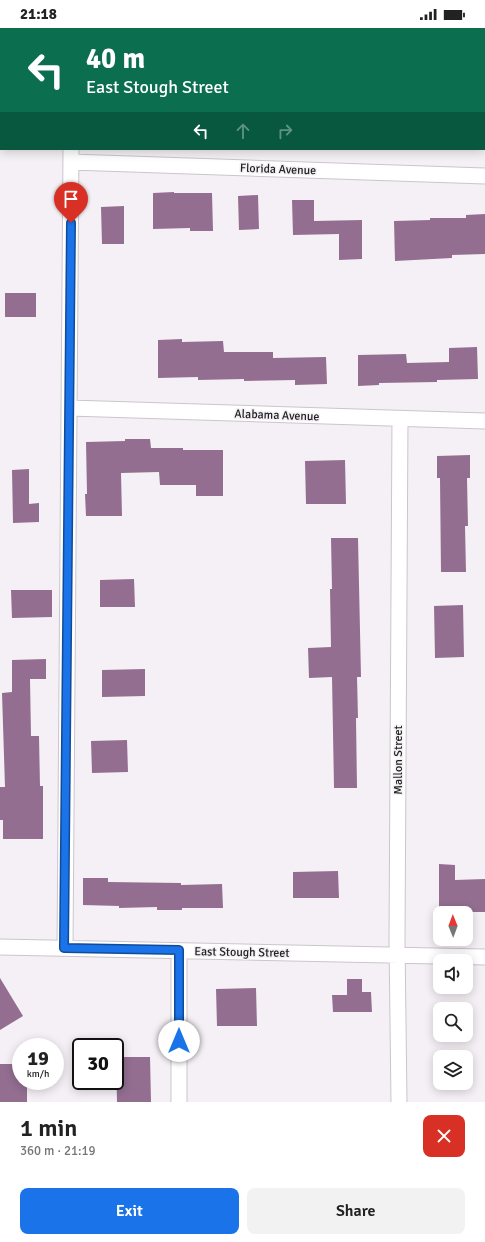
<!DOCTYPE html>
<html lang="en">
<head>
<meta charset="utf-8">
<style>
  :root { --surface:#fff; --page:#f2f2f2; --text:#222; --muted:#767676; --accent:#1a73e8 }
  body { margin:0; font-family:Signika,sans-serif; background:var(--page); color:var(--text); height:100vh; display:flex; flex-direction:column; font-size:15px; white-space:nowrap }
  * { box-sizing:border-box; margin:0 }
  p { font-size:13px; color:var(--muted) }
  .icon { flex:none; width:22px; height:22px; fill:none; stroke:currentColor; stroke-width:2; stroke-linecap:round; stroke-linejoin:round }
  .map { position:relative; height:1074px; overflow:hidden }
  .drawer { display:flex; flex-direction:column; background:var(--surface); flex:1 }
  .drawer>* { flex:none }
  .banner { position:absolute; left:0px; top:0px; width:485px; height:122px; box-shadow:0 2px 10px #0003; background:#0b6e4f; color:#fff; overflow:hidden }
  .needle { width:26px; rotate:359deg }
  .tools { position:absolute; left:433px; top:878px; display:grid; gap:8px }
  .tools a { display:grid; place-items:center; width:40px; height:40px; border-radius:8px; background:var(--surface); box-shadow:0 2px 10px #0003; font-size:20px }
  .speed { position:absolute; left:12px; top:1010px; display:flex; gap:8px; font-size:20px; font-weight:700; text-align:center }
  .speed>* { display:grid; place-content:center; width:52px; height:52px; border-radius:50%; background:var(--surface); box-shadow:0 2px 10px #0003; line-height:1 }
  .speed small { font-size:10px; font-weight:400 }
  .speed .limit { border:2px solid #111; border-radius:6px; background:#fff; color:#111 }
  .pin { position:absolute; display:grid; place-items:center; width:34px; height:34px; color:#fff; margin:-41px -17px; border-radius:50% 50% 50% 0; rotate:-45deg; box-shadow:0 0 4px #0007 }
  .pin .icon { rotate:45deg }
  .me { position:absolute; width:44px; margin:-22px; rotate:0deg; stroke-linejoin:round; filter:drop-shadow(0 0 3px #0008) }
  .turn { display:flex; align-items:center; gap:14px; height:84px; padding:0 20px; font-size:18px }
  .turn .icon { width:52px; height:52px; stroke-width:2.5 }
  .turn b { display:block; font-size:28px; line-height:34px }
  .lanes { display:flex; align-items:center; height:38px; padding:0 20px; background:#0003; justify-content:center; gap:20px; direction:ltr }
  .lanes .off { opacity:.35 }
  .round { display:grid; place-items:center; flex:none; width:42px; height:42px; border-radius:8px; background:var(--page) }
  .head { display:flex; align-items:center; justify-content:space-between; height:68px; padding:0 20px }
  h1 { font-size:24px; font-weight:600; line-height:30px }
  .primary-button { display:flex; gap:8px; margin-top:auto; padding:8px 20px }
  .primary-button a { flex:1; height:46px; border-radius:8px; background:var(--accent); color:#fff; font-size:16px; font-weight:600; line-height:46px; text-align:center }
  .primary-button a+a { background:var(--page); color:var(--text) }
  .status { display:flex; justify-content:space-between; align-items:center; height:28px; padding:0 20px; background:var(--surface); direction:ltr }
  .status svg { height:11px; fill:currentColor }
  .map>svg:first-child { display:block }
</style>
</head>
<body>
<div class="status"><b>21:18</b><svg viewBox="0 0 49 12"><path d="M0 12V9h3v3zM5 12V6h3v6zM10 12V3h3v9zM15 12V0h3v12zM26 1h20v11H26zM47 4h2v5h-2z"/></svg></div>
<div class="map">
<svg width="485" height="1074" viewBox="0 0 485 1074">
  <rect width="100%" height="100%" fill="#f5f0f5"/>
  <!-- building -->
  <path fill="#936e91" d="M 174,164 L 174,165 L 212,165 L 213,203 L 190,203 L 190,200 L 153,201 L 153,165 Z
    M 258,167 L 259,201 L 239,202 L 238,168 Z
    M 292,172 L 314,172 L 314,193 L 362,192 L 362,231 L 339,232 L 339,206 L 293,207 Z
    M 124,178 L 124,216 L 102,216 L 101,179 Z
    M 485,186 L 485,226 L 452,227 L 452,230 L 395,233 L 394,193 L 430,192 L 430,190 L 466,190 L 466,187 Z
    M 5,265 L 36,265 L 36,289 L 5,289 Z
    M 182,311 L 182,314 L 223,313 L 224,324 L 273,324 L 273,330 L 326,329 L 327,356 L 295,357 L 295,352 L 244,353 L 244,351 L 198,352 L 198,349 L 158,350 L 158,312 Z
    M 477,319 L 478,351 L 437,352 L 437,354 L 379,355 L 379,357 L 358,358 L 358,327 L 406,326 L 407,335 L 449,334 L 449,320 Z
    M 125,411 L 150,411 L 151,420 L 183,420 L 183,422 L 223,422 L 223,468 L 196,468 L 196,457 L 160,457 L 159,444 L 121,445 L 122,488 L 86,488 L 85,466 L 87,466 L 86,414 L 125,413 Z
    M 470,427 L 470,450 L 467,450 L 468,498 L 465,498 L 466,544 L 441,544 L 440,450 L 437,450 L 437,428 Z
    M 345,432 L 346,476 L 306,476 L 305,433 Z
    M 29,441 L 29,476 L 39,475 L 39,494 L 13,495 L 12,442 Z
    M 331,510 L 358,510 L 361,649 L 357,649 L 358,690 L 356,690 L 357,760 L 334,760 L 332,649 L 309,650 L 308,620 L 331,619 L 330,561 L 332,561 Z
    M 134,551 L 135,579 L 100,579 L 100,552 Z
    M 11,562 L 52,562 L 52,589 L 12,590 Z
    M 463,577 L 464,629 L 435,630 L 434,578 Z
    M 46,631 L 46,651 L 30,651 L 31,708 L 39,708 L 40,758 L 43,758 L 43,811 L 3,811 L 3,792 L 0,792 L 0,759 L 5,759 L 2,665 L 12,664 L 12,632 Z
    M 145,641 L 145,668 L 102,669 L 102,642 Z
    M 127,712 L 128,744 L 92,745 L 91,713 Z
    M 439,836 L 455,837 L 455,852 L 485,851 L 485,884 L 439,884 Z
    M 338,843 L 339,870 L 293,870 L 293,844 Z
    M 83,850 L 108,850 L 108,854 L 181,855 L 181,857 L 222,856 L 223,880 L 182,880 L 182,882 L 157,882 L 157,879 L 119,880 L 119,878 L 83,877 Z
    M 0,950 L 23,988 L 0,1002 Z
    M 347,951 L 362,951 L 362,964 L 371,964 L 372,984 L 333,984 L 332,967 L 347,967 Z
    M 256,960 L 257,998 L 217,998 L 216,961 Z
    M 116,1029 L 150,1029 L 151,1074 L 117,1074 Z
    M 0,1036 L 21,1036 L 21,1053 L 27,1053 L 27,1074 L 0,1074 Z"/>
  <g fill="none" stroke-linecap="round" stroke-linejoin="round">
    <!-- minor casing -->
    <g stroke="#cac6cb" stroke-width="17">
      <path id="minor" d="M 71,1 L 71,0
        M 71,134 L 485,148
        M 69,380 L 485,393
        M 0,919 L 485,929
        M 65,920 L 71,121
        M 179,923 L 179,1074
        M 399,1074 L 397,912 L 400,391"/>
    </g>
    <!-- minor -->
    <use href="#minor" stroke="#fff" stroke-width="15"/>
  </g>
  <g fill="none" stroke-linecap="round" stroke-linejoin="round">
    <!-- route casing -->
    <g stroke="#114b97" stroke-width="10">
      <path id="route" d="M 71,195 L 64,920 L 179,922 L 179,1013"/>
    </g>
    <!-- route -->
    <use href="#route" stroke="#1a73e8" stroke-width="7"/>
  </g>
  <g text-anchor="middle" stroke-width="3" stroke-linejoin="round" paint-order="stroke">
    <!-- street labels -->
    <g font-size="12" fill="#212022" stroke="#f5f0f5">
      <text transform="translate(278 141) rotate(2)" y="4">Florida Avenue</text>
      <text transform="translate(277 387) rotate(2)" y="4">Alabama Avenue</text>
      <text transform="translate(398 732) rotate(-90)" y="4">Mallon Street</text>
      <text transform="translate(242 924) rotate(1)" y="4">East Stough Street</text>
    </g>
  </g>
</svg>
<div class="tools">
<a><svg class="needle" viewBox="-14 -14 28 28"><path d="M0-13l5 13h-10z" fill="#e53935"/><path d="M0 13l5-13h-10z" fill="#767676"/></svg></a>
<a><svg class="icon" aria-label="sound" viewBox="0 0 24 24"><path d="M4 9h4l5-4v14l-5-4H4zM17 9q2 3 0 6"/></svg></a>
<a><svg class="icon" aria-label="search" viewBox="0 0 24 24"><circle cx="10" cy="10" r="6"/><path d="M15 15l6 6"/></svg></a>
<a><svg class="icon" aria-label="layers" viewBox="0 0 24 24"><path d="M12 4l9 5-9 5-9-5zM3 14l9 5 9-5"/></svg></a>
</div>
<div class="speed"><div>19<small>km/h</small></div><div class="limit">30</div></div>
<div class="pin" style="left:71px;top:195px;background:#d93025"><svg class="icon" aria-label="arrive" viewBox="0 0 24 24"><path d="M6 21V4h12l-3 4 3 4H6"/></svg></div>
<svg class="me" style="left:179px;top:1013px" viewBox="-20 -20 40 40"><circle r="19" fill="#fff"/><path d="M0-13L10 11 0 6-10 11z" fill="#1a73e8"/></svg>
<div class="banner">
<div class="turn"><svg class="icon" aria-label="left" viewBox="0 0 24 24"><path d="M17 20v-9H6M10 6l-5 5 5 5"/></svg><div><b>40 m</b>East Stough Street</div></div>
<div class="lanes"><svg class="icon" aria-label="left" viewBox="0 0 24 24"><path d="M17 20v-9H6M10 6l-5 5 5 5"/></svg><svg class="icon off" aria-label="ahead" viewBox="0 0 24 24"><path d="M12 20V5M6 11l6-6 6 6"/></svg><svg class="icon off" aria-label="right" viewBox="0 0 24 24"><path d="M7 20v-9h11M14 6l5 5-5 5"/></svg></div>
</div>
</div>
<section class="drawer">
<div class="head"><div><h1>1 min</h1><p>360 m · 21:19</p></div><a class="round" style="background:#d93025;color:#fff"><svg class="icon" aria-label="close" viewBox="0 0 24 24"><path d="M6 6l12 12M18 6L6 18"/></svg></a></div>
<div class="primary-button"><a>Exit</a><a>Share</a></div>
</section>
</body>
</html>
